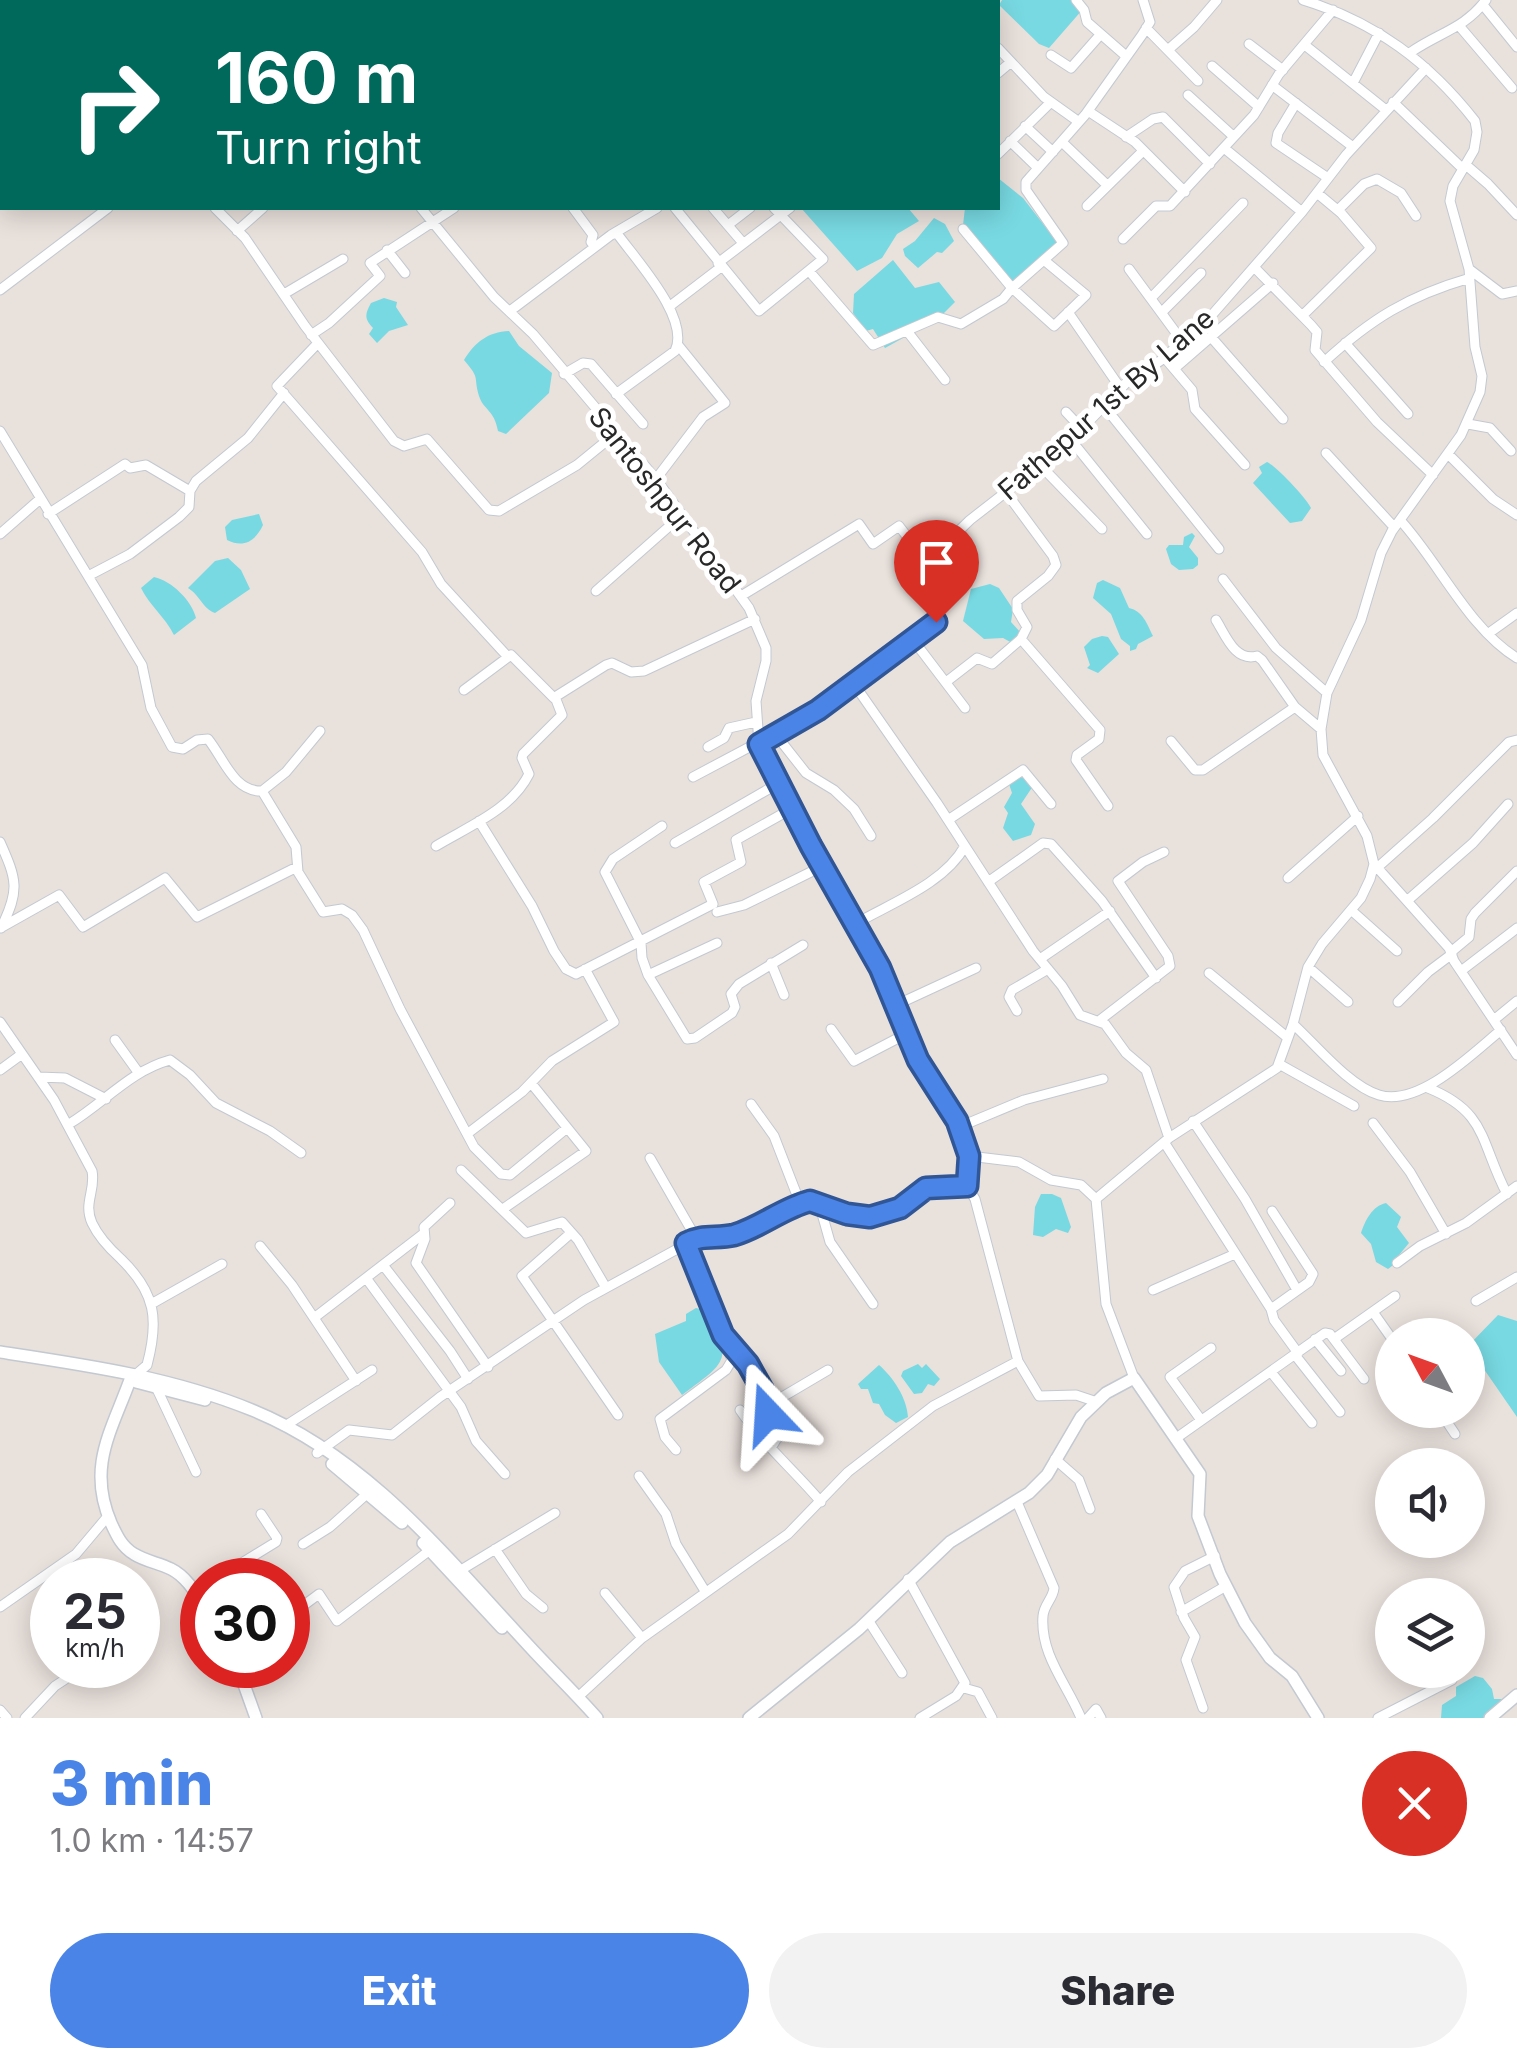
<!DOCTYPE html>
<html lang="en">
<head>
<meta charset="utf-8">
<style>
  :root { --surface:#fff; --page:#f2f2f3; --text:#2b2b33; --muted:#7c7c81; --accent:#4b84e7 }
  body { margin:0; font-family:Inter,sans-serif; background:var(--page); color:var(--text); height:100vh; display:flex; flex-direction:column; font-size:38px; white-space:nowrap }
  * { box-sizing:border-box; margin:0 }
  p { font-size:32px; color:var(--muted) }
  .icon { flex:none; width:55px; height:55px; fill:none; stroke:currentColor; stroke-width:2; stroke-linecap:round; stroke-linejoin:round }
  .map { position:relative; height:1718px; overflow:hidden }
  .details { display:flex; flex-direction:column; background:var(--surface); flex:1 }
  .details>* { flex:none }
  .banner { position:absolute; left:0px; top:0px; width:1000px; height:210px; box-shadow:0 5px 25px #0003; background:#00695c; color:#fff; overflow:hidden }
  .needle { width:65px; rotate:311deg }
  .tools { position:absolute; left:1375px; top:1318px; display:grid; gap:20px }
  .tools a { display:grid; place-items:center; width:110px; height:110px; border-radius:50%; background:var(--surface); box-shadow:0 5px 25px #0003; font-size:50px }
  .speed { position:absolute; left:30px; top:1558px; display:flex; gap:20px; font-size:50px; font-weight:700; text-align:center }
  .speed>* { display:grid; place-content:center; width:130px; height:130px; border-radius:50%; background:var(--surface); box-shadow:0 5px 25px #0003; line-height:1 }
  .speed small { font-size:25px; font-weight:400 }
  .speed .limit { border:15px solid #d22; background:#fff; color:#111 }
  .pin { position:absolute; display:grid; place-items:center; width:85px; height:85px; color:#fff; margin:-102px -42px; border-radius:50% 50% 50% 0; rotate:-45deg; box-shadow:0 0 10px #0007 }
  .pin .icon { rotate:45deg }
  .me { position:absolute; width:110px; margin:-55px; rotate:340deg; stroke-linejoin:round; filter:drop-shadow(0 0 8px #0008) }
  .turn { display:flex; align-items:center; gap:35px; height:210px; padding:0 50px; font-size:45px }
  .turn .icon { width:130px; height:130px; stroke-width:2.5 }
  .turn b { display:block; font-size:70px; line-height:85px }
  .round { display:grid; place-items:center; flex:none; width:105px; height:105px; border-radius:52px; background:var(--page) }
  .overview { display:flex; align-items:center; justify-content:space-between; height:170px; padding:0 50px }
  h1 { font-size:60px; font-weight:800; line-height:75px; color:var(--accent) }
  .primary-button { display:flex; gap:20px; margin-top:auto; padding:20px 50px }
  .primary-button a { flex:1; height:115px; border-radius:60px; background:var(--accent); color:#fff; font-size:40px; font-weight:800; line-height:115px; text-align:center }
  .primary-button a+a { background:var(--page); color:var(--text) }
  .map>svg:first-child { display:block }
</style>
</head>
<body>
<div class="map">
<svg width="1517" height="1718" viewBox="0 0 1517 1718">
  <rect width="100%" height="100%" fill="#e9e1dc"/>
  <!-- water -->
  <path fill="#78d9e2" d="M 1002,0 L 1074,0 L 1083,9 L 1049,48 L 1039,44 L 999,5 Z
    M 998,178 L 1023,198 L 1058,243 L 1012,285 L 963,225 L 965,208 L 998,208 Z
    M 801,208 L 908,208 L 919,221 L 897,234 L 882,258 L 857,271 Z
    M 934,218 L 945,224 L 954,241 L 942,253 L 937,252 L 918,268 L 905,256 L 903,249 L 915,241 Z
    M 893,260 L 915,288 L 939,282 L 955,302 L 939,318 L 885,348 L 873,329 L 866,331 L 853,313 L 854,294 Z
    M 384,298 L 397,302 L 396,307 L 408,325 L 389,331 L 377,343 L 369,334 L 373,328 C 364,319 365,314 371,303 Z
    M 509,331 L 519,346 L 552,373 L 549,393 L 506,434 L 498,431 C 494,409 484,411 479,396 C 473,375 481,380 464,360 C 475,342 488,332 509,331 Z
    M 1267,462 C 1277,467 1307,499 1311,508 L 1302,521 L 1290,523 L 1253,483 L 1262,473 L 1259,467 Z
    M 259,514 L 263,525 C 255,542 243,548 227,540 L 225,527 L 232,520 Z
    M 1192,533 L 1195,536 L 1189,547 L 1198,558 L 1198,565 L 1193,569 L 1179,570 L 1171,564 L 1166,549 L 1169,545 L 1183,545 L 1184,537 Z
    M 228,558 L 241,570 L 250,589 L 215,613 C 202,608 200,595 188,588 L 215,561 Z
    M 154,577 C 172,581 192,601 196,618 L 174,635 C 165,617 150,606 141,588 Z
    M 1103,580 L 1120,588 L 1129,608 C 1143,611 1147,624 1153,636 L 1138,644 L 1136,649 L 1130,651 L 1130,646 L 1121,639 L 1111,614 L 1093,598 L 1097,583 Z
    M 990,584 L 999,588 L 1013,609 L 1011,622 L 1021,633 L 1014,644 L 1003,638 L 984,639 L 963,621 L 971,589 Z
    M 1102,636 L 1108,637 L 1119,654 L 1098,673 L 1087,668 L 1090,665 L 1084,647 L 1092,639 Z
    M 1020,774 L 1026,775 L 1033,786 L 1021,804 L 1035,824 L 1031,835 L 1013,841 L 1003,828 L 1008,813 L 1004,807 L 1012,793 L 1009,784 Z
    M 1041,1194 L 1052,1194 L 1061,1198 L 1071,1227 L 1068,1233 L 1056,1229 L 1043,1237 L 1033,1235 L 1035,1207 Z
    M 1386,1203 L 1401,1217 L 1397,1227 L 1409,1243 L 1399,1255 L 1401,1259 L 1388,1269 L 1376,1262 L 1371,1244 L 1361,1233 C 1365,1221 1372,1206 1386,1203 Z
    M 696,1308 L 700,1309 C 737,1359 726,1362 682,1395 L 659,1362 L 655,1334 L 686,1321 L 686,1314 Z
    M 1498,1315 L 1517,1321 L 1517,1417 L 1468,1346 Z
    M 918,1364 L 922,1368 L 926,1364 L 940,1379 L 934,1386 L 928,1384 L 922,1393 L 914,1394 L 901,1376 L 903,1371 Z
    M 879,1365 C 893,1377 907,1398 908,1417 L 896,1423 L 885,1415 L 879,1404 L 873,1403 L 868,1389 L 861,1389 L 858,1384 Z
    M 1475,1676 L 1483,1678 L 1492,1689 L 1494,1699 L 1502,1699 L 1503,1703 L 1488,1718 L 1441,1718 L 1442,1705 L 1456,1696 L 1456,1687 Z"/>
  <g fill="none" stroke-linecap="round" stroke-linejoin="round">
    <!-- minor casing -->
    <g stroke="#c3c9d1" stroke-width="11">
      <path id="minor" d="M 56,0 L 58,2
        M 189,0 L 191,2
        M 469,0 L 471,2
        M 577,0 L 579,2
        M 739,0 L 739,2
        M 870,0 L 871,2
        M 946,0 L 949,2
        M 1076,0 L 1084,10 L 1087,22 L 1126,56
        M 46,2 L 49,0
        M 565,2 L 567,0
        M 626,2 L 628,0
        M 671,2 L 672,0
        M 973,2 L 976,0
        M 1483,5 L 1517,47
        M 1146,28 L 1198,81
        M 1461,28 L 1512,88
        M 0,42 L 2,40
        M 1249,44 L 1283,70
        M 1306,46 L 1386,110
        M 998,48 L 1044,97 L 1079,122
        M 1169,49 L 1194,27 L 1217,0
        M 1411,52 C 1440,32 1464,29 1486,0
        M 1051,55 L 1071,68 L 1100,35
        M 1212,66 L 1259,107
        M 998,73 L 1011,62
        M 0,82 L 2,84
        M 1353,83 L 1379,33
        M 1272,85 L 1353,147
        M 1188,95 L 1233,136
        M 1393,102 L 1463,169
        M 1296,103 L 1278,133 L 1276,143 L 1328,178
        M 1088,111 L 1135,142 L 1185,192
        M 1025,126 L 1053,152
        M 1126,137 L 1153,119 L 1163,117 L 1210,164
        M 1010,141 L 1038,168
        M 1062,142 L 1107,185
        M 1224,148 L 1302,212
        M 998,154 L 1051,102
        M 1466,165 L 1488,184 L 1517,215
        M 1087,206 L 1143,151
        M 215,208 L 245,238 L 305,326 L 394,441 L 404,446 L 427,439 L 489,510 L 499,511 L 577,465 L 615,434
        M 421,208 L 494,297 L 533,334 L 656,479 L 749,608 L 766,648 L 766,661 L 756,701 L 759,744 L 811,846 L 880,968 L 918,1060 L 957,1121 L 969,1156 L 967,1186 L 975,1199 L 1018,1361 L 1039,1396 L 1076,1395 L 1097,1402
        M 573,208 L 593,235 L 591,242 L 595,247
        M 675,208 L 759,311 L 823,259 L 774,208
        M 713,208 L 743,243
        M 1338,210 L 1364,184 L 1377,179 L 1401,193 L 1416,216
        M 728,225 L 750,208
        M 237,231 L 263,208
        M 616,232 C 635,259 691,318 675,351 L 616,394
        M 1123,239 L 1156,206 L 1170,206 L 1254,115 L 1279,74 L 1333,10
        M 387,250 L 405,273
        M 1045,261 L 1086,295 L 1054,326 L 1012,288 L 1063,243 L 1026,190 L 1026,182 L 1085,115 L 1142,35 L 1150,22 L 1143,0
        M 718,263 L 790,208
        M 1254,267 L 1311,325 L 1317,332 L 1315,350 L 1377,422 L 1433,475
        M 1129,269 L 1182,341
        M 1469,269 L 1502,294 L 1517,291
        M 809,271 L 873,345 L 938,317 L 961,324 L 1003,299 L 1012,288 L 963,229
        M 0,290 L 108,208
        M 284,294 L 343,259
        M 1151,298 L 1243,203
        M 670,306 L 721,267
        M 510,311 L 611,235 L 657,208
        M 1068,312 L 1121,389
        M 1162,312 L 1201,273
        M 1303,315 L 1371,248 L 1341,213 L 1317,193
        M 907,331 L 945,380
        M 311,335 L 329,323 L 380,276 L 370,263 L 454,208
        M 1211,337 L 1283,419
        M 318,343 L 277,386 L 422,552 L 441,584 L 508,657
        M 1345,343 L 1408,414
        M 1164,357 L 1192,390 L 1195,409 L 1245,465
        M 1324,362 C 1371,319 1408,296 1470,278
        M 1175,368 L 1273,283
        M 564,374 L 583,363 L 591,364 L 643,424
        M 1104,406 L 1219,549
        M 1066,412 L 1082,429
        M 1468,424 L 1490,428 L 1511,451
        M 0,431 L 142,665 L 151,708 L 172,747 L 183,749 L 197,740 L 208,739 C 224,759 234,792 262,791 L 286,772 L 320,731
        M 1071,440 L 1147,534
        M 1326,453 L 1394,527
        M 1448,454 L 1493,499 L 1517,515
        M 1040,465 L 1102,529
        M 656,479 L 703,417 L 725,403 L 678,345
        M 48,514 L 125,464 L 130,468 L 146,465 L 190,491
        M 1400,520 C 1438,561 1469,629 1517,658
        M 0,534 L 39,500
        M 90,575 L 130,554 L 179,517 L 189,507 L 190,491 L 196,481 L 248,438 L 284,393
        M 1223,579 L 1276,648 L 1327,693
        M 596,591 L 682,515
        M 741,596 L 859,524 L 873,544 L 899,526 L 929,565
        M 1216,620 C 1226,636 1235,662 1257,656 L 1262,660 L 1295,707 L 1321,729
        M 1489,633 L 1517,613
        M 1021,639 L 1100,730 L 1099,739 L 1077,755 L 1076,760 L 1108,806
        M 914,641 L 965,708
        M 946,682 L 977,658 L 992,664 L 1021,639 L 1027,627 L 1017,610 L 1017,601 L 1048,576 L 1056,565 L 1053,556 L 1005,491
        M 854,684 L 937,803 L 1033,951 L 1062,986 L 1080,1015 L 1105,1024 L 1126,1053 L 1146,1070 L 1169,1138
        M 464,690 L 511,655 L 554,698
        M 776,735 L 806,773 L 834,790 L 854,809 L 871,836
        M 1171,741 L 1195,770 L 1203,770 L 1295,707
        M 708,747 L 724,738 L 729,728 L 756,722
        M 693,777 L 819,710 L 931,628 L 939,618 L 930,601 L 940,589 L 928,575 L 927,568 L 938,551 L 970,520 L 1065,446 L 1127,382 L 1160,361 L 1211,316 L 1302,212 L 1346,155 L 1426,68
        M 262,791 L 296,847 L 298,872 L 323,912 L 342,909 L 352,915 L 363,930 L 400,1009 L 474,1147 L 501,1174 L 510,1175 L 567,1128
        M 948,820 L 1023,770 L 1051,804
        M 479,821 L 532,906 L 554,951 L 566,969 L 576,974 L 713,904 L 704,882 L 741,862 L 736,840 L 793,808
        M 662,826 L 613,859 L 605,872 L 641,943 L 642,958 L 648,975 L 687,1039 L 695,1038 L 732,1013 L 735,1007 L 731,994 L 739,984 L 803,945
        M 0,842 C 17,880 20,890 1,928
        M 675,843 L 779,783
        M 436,846 C 469,826 511,810 529,774 L 522,758 L 523,754 L 562,715 L 555,697 L 606,665 L 612,663 L 631,672 L 644,671 L 755,619
        M 1374,864 L 1449,948 L 1454,961 L 1517,1055
        M 1378,867 L 1433,818 L 1509,742 L 1517,740
        M 1288,878 L 1358,816
        M 988,882 L 1043,843 L 1051,844 L 1102,901 L 1156,978
        M 1408,900 L 1473,843 L 1508,804
        M 1351,910 L 1397,951
        M 717,912 L 744,905 L 823,866
        M 855,924 C 891,903 944,884 965,846
        M 2,927 L 59,895 L 83,927 L 165,878 L 197,917 L 297,867
        M 1451,952 L 1469,937 L 1471,919 L 1475,913 L 1517,871
        M 1040,959 L 1110,911
        M 771,963 L 784,995
        M 1308,967 L 1348,1002
        M 1461,971 L 1517,928
        M 1209,973 L 1288,1038
        M 648,975 L 717,943
        M 1398,1002 L 1428,972 L 1452,954
        M 896,1005 L 976,968
        M 1017,1011 L 1009,997 L 1012,990 L 1048,969
        M 1495,1019 L 1517,1001
        M 1100,1020 L 1170,966 L 1168,956 L 1118,881 L 1143,862 L 1164,852
        M 0,1022 L 54,1100 L 92,1171 C 96,1190 83,1203 92,1223 C 99,1238 110,1249 121,1259 C 156,1293 159,1320 147,1365 L 132,1378
        M 1293,1024 C 1316,1045 1349,1086 1379,1095 C 1419,1107 1472,1054 1501,1030
        M 831,1029 L 854,1061 L 906,1034
        M 115,1040 L 138,1072
        M 1279,1064 L 1354,1106
        M 0,1070 L 22,1054
        M 39,1077 L 65,1078 L 106,1099
        M 1428,1088 C 1488,1112 1480,1143 1507,1194
        M 751,1104 L 774,1136 L 800,1203
        M 1193,1121 L 1245,1199 L 1297,1290
        M 1373,1123 L 1410,1172 L 1446,1234
        M 69,1124 C 104,1103 130,1071 170,1060 L 190,1075 L 216,1103 L 270,1131 L 301,1153
        M 959,1127 L 1024,1100 L 1103,1079
        M 467,1134 L 522,1092 L 552,1061 L 614,1022 L 585,969
        M 1164,1142 L 1271,1309
        M 969,1156 L 1019,1162 L 1051,1180 L 1081,1185 L 1096,1199 L 1106,1304 L 1134,1378
        M 650,1158 L 696,1238
        M 461,1170 L 526,1233 L 562,1222 L 578,1240 L 605,1286
        M 1096,1199 L 1169,1138 L 1277,1068 L 1293,1024 L 1308,967 L 1322,944 L 1361,898 L 1370,879 L 1374,864 L 1367,836 L 1323,755 L 1321,729 L 1327,693 L 1361,620 L 1381,553 L 1392,531 L 1461,435 L 1480,392 L 1482,376 L 1475,347 L 1469,269 L 1450,201 L 1453,186 L 1474,150 L 1477,132 L 1475,121 C 1429,62 1375,22 1303,0
        M 450,1203 L 424,1227 L 425,1239 L 416,1263 L 488,1367
        M 819,1203 L 830,1242 L 873,1304
        M 503,1209 L 586,1151 L 531,1083
        M 1272,1211 L 1313,1274 L 1309,1282 L 1271,1309 L 1274,1320 L 1298,1353
        M 571,1233 L 522,1276 L 618,1415
        M 260,1246 L 292,1285 L 356,1381
        M 1397,1263 L 1420,1246 L 1466,1223 L 1517,1186
        M 383,1265 L 450,1351 L 468,1379
        M 366,1278 L 461,1407 L 476,1441 L 505,1474
        M 1153,1290 L 1235,1254
        M 1476,1301 L 1517,1277
        M 153,1303 L 222,1264
        M 1373,1312 L 1392,1339
        M 314,1318 L 423,1234
        M 1315,1339 L 1341,1371
        M 1334,1339 L 1395,1296
        M 730,1343 L 748,1364 L 770,1403
        M 1295,1355 L 1340,1412
        M 1271,1372 L 1312,1423
        M 156,1387 L 196,1472
        M 740,1410 C 763,1444 794,1470 821,1502
        M 1439,1410 L 1455,1434
        M 1201,1420 L 1170,1377 L 1211,1348
        M 285,1426 L 372,1370
        M 1175,1439 L 1325,1333 L 1330,1334 L 1364,1379
        M 771,1448 L 779,1435 L 767,1406 L 828,1370
        M 676,1450 L 665,1437 L 660,1419 L 726,1370 L 732,1360 L 686,1243
        M 317,1453 L 349,1430 L 392,1435 L 440,1397 L 584,1300 L 701,1236 L 720,1237 L 735,1234 L 810,1201 L 847,1213 L 870,1217 L 900,1209 L 927,1188 L 967,1186
        M 1055,1459 L 1079,1480 L 1090,1509
        M 639,1476 L 666,1514 L 676,1544 L 705,1591
        M 1017,1502 L 1054,1588 C 1053,1599 1044,1604 1043,1616 C 1040,1655 1067,1684 1081,1718
        M 303,1544 L 330,1527 L 368,1493
        M 495,1549 L 526,1594 L 543,1608
        M 461,1570 L 555,1513
        M 908,1579 L 965,1683 L 956,1696 L 920,1718
        M 214,1580 L 276,1542 L 277,1538 L 261,1514
        M 605,1593 L 642,1638 L 788,1534 L 848,1472 L 933,1406 L 1018,1361
        M 0,1607 L 76,1554 L 108,1516
        M 1181,1612 L 1226,1586
        M 288,1617 L 319,1594 L 337,1621 L 430,1550
        M 868,1620 L 902,1673
        M 964,1688 L 978,1692 L 992,1718
        M 578,1697 L 642,1638
        M 1203,1708 L 1186,1660 L 1195,1637 L 1184,1618 L 1174,1587 L 1185,1571 L 1215,1556
        M 0,1710 L 7,1718
        M 25,1718 L 55,1686 L 87,1665
        M 1088,1718 L 1096,1709 L 1101,1718
        M 1378,1718 L 1452,1680"/>
    </g>
    <!-- tertiary casing -->
    <g stroke="#c3c9d1" stroke-width="14">
      <path id="tertiary" d="M 0,1352 C 86,1365 171,1377 252,1410 C 368,1457 447,1558 529,1646 C 551,1670 575,1693 597,1718
        M 130,1380 C 111,1432 87,1467 111,1523 C 117,1536 122,1547 134,1554 C 145,1561 159,1563 171,1569 C 185,1576 194,1590 202,1603
        M 136,1382 L 205,1400
        M 332,1464 L 402,1523
        M 423,1543 L 502,1628
        M 237,1665 L 256,1718
        M 749,1718 L 859,1629 L 950,1542 L 1029,1493 L 1047,1475 L 1081,1417 L 1106,1393 L 1134,1378 L 1200,1474 L 1198,1516 L 1220,1574 L 1245,1623 L 1270,1658 L 1292,1676 L 1318,1718
        M 1490,1718 L 1517,1695"/>
    </g>
    <!-- minor -->
    <use href="#minor" stroke="#fff" stroke-width="9"/>
    <!-- tertiary -->
    <use href="#tertiary" stroke="#fff" stroke-width="11"/>
  </g>
  <g fill="none" stroke-linecap="round" stroke-linejoin="round">
    <!-- route casing -->
    <g stroke="#315696" stroke-width="25">
      <path id="route" d="M 768,1414 L 770,1403 L 748,1364 L 723,1335 L 686,1243 C 703,1234 716,1239 734,1235 C 761,1227 783,1208 810,1201 L 847,1214 L 870,1217 L 900,1208 L 926,1188 L 967,1186 L 969,1156 L 957,1121 L 918,1060 L 880,968 L 811,846 L 759,744 L 818,710 L 936,622"/>
    </g>
    <!-- route -->
    <use href="#route" stroke="#4b84e7" stroke-width="18"/>
  </g>
  <g text-anchor="middle" stroke-width="10" stroke-linejoin="round" paint-order="stroke">
    <!-- street labels -->
    <g font-size="28" fill="#282828" stroke="#fff">
      <text transform="translate(1106 404) rotate(-41)" y="10">Fathepur 1st By Lane</text>
      <text transform="translate(665 500) rotate(52)" y="10">Santoshpur Road</text>
    </g>
  </g>
</svg>
<div class="tools">
<a><svg class="needle" viewBox="-14 -14 28 28"><path d="M0-13l5 13h-10z" fill="#e53935"/><path d="M0 13l5-13h-10z" fill="#7c7c81"/></svg></a>
<a><svg class="icon" aria-label="sound" viewBox="0 0 24 24"><path d="M4 9h4l5-4v14l-5-4H4zM17 9q2 3 0 6"/></svg></a>
<a><svg class="icon" aria-label="layers" viewBox="0 0 24 24"><path d="M12 4l9 5-9 5-9-5zM3 14l9 5 9-5"/></svg></a>
</div>
<div class="speed"><div>25<small>km/h</small></div><div class="limit">30</div></div>
<div class="pin" style="left:936px;top:622px;background:#d93025"><svg class="icon" aria-label="arrive" viewBox="0 0 24 24"><path d="M6 21V4h12l-3 4 3 4H6"/></svg></div>
<svg class="me" style="left:768px;top:1414px" viewBox="-20 -20 40 40"><path d="M0-17L14 15 0 8-14 15z" fill="#4b84e7" stroke="#fff" stroke-width="4"/></svg>
<div class="banner">
<div class="turn"><svg class="icon" aria-label="right" viewBox="0 0 24 24"><path d="M7 20v-9h11M14 6l5 5-5 5"/></svg><div><b>160 m</b>Turn right</div></div>
</div>
</div>
<section class="details">
<div class="overview"><div><h1>3 min</h1><p>1.0 km · 14:57</p></div><a class="round" style="background:#d93025;color:#fff"><svg class="icon" aria-label="close" viewBox="0 0 24 24"><path d="M6 6l12 12M18 6L6 18"/></svg></a></div>
<div class="primary-button"><a>Exit</a><a>Share</a></div>
</section>
</body>
</html>
